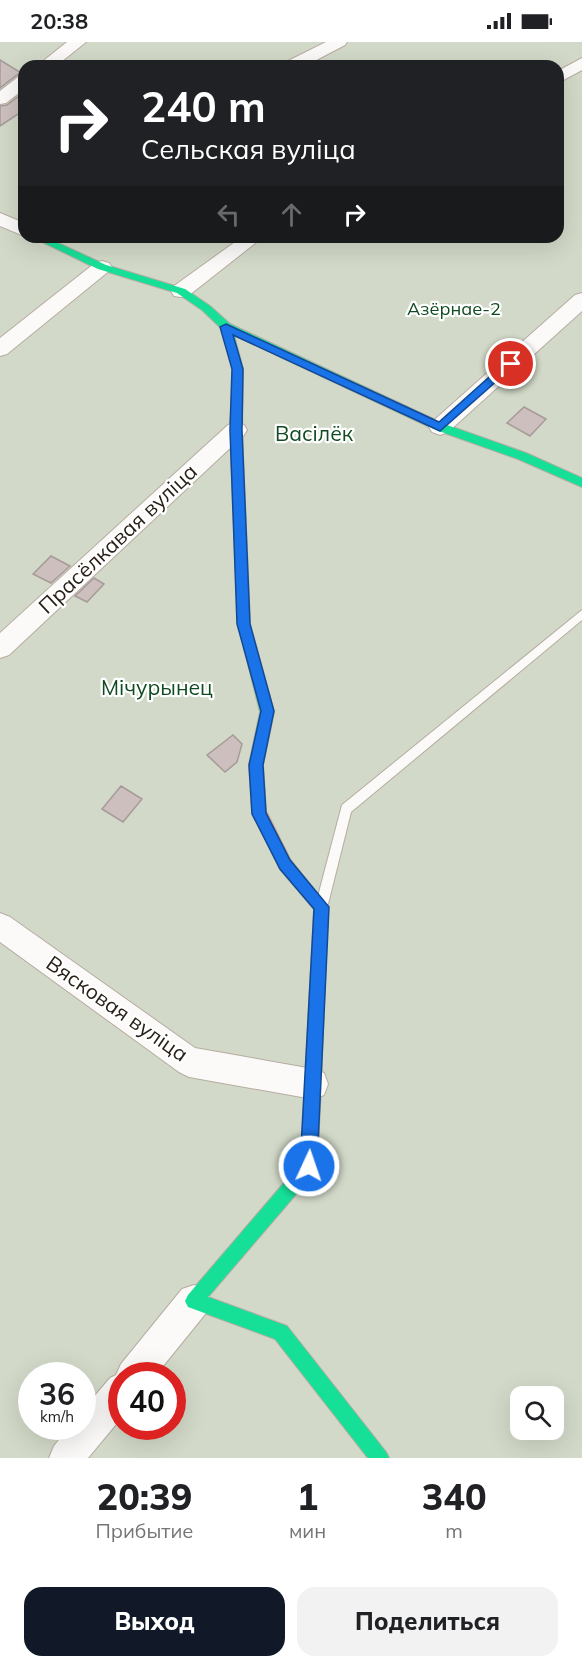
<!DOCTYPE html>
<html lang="ru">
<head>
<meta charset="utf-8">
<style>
  :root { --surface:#fff; --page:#f2f2f2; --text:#202124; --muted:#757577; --accent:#111827 }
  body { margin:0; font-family:Mulish,sans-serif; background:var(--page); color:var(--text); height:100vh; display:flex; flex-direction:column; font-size:22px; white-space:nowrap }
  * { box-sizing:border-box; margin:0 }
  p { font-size:20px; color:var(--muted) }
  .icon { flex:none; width:33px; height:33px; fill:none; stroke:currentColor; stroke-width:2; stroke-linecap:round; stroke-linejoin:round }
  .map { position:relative; height:1416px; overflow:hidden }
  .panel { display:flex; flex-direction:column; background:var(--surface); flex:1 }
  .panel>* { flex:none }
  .guide { position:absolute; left:18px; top:18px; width:546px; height:183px; border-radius:18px; box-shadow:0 6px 24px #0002; background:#202124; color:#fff; overflow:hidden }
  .tools { position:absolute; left:510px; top:1344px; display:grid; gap:12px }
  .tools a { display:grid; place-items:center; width:54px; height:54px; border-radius:12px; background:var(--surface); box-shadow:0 6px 24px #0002; font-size:30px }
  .speed { position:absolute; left:18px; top:1320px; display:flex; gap:12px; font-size:30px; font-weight:700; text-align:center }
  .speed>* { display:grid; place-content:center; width:78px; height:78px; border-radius:50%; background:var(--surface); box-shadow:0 6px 24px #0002; line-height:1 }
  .speed small { font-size:15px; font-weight:400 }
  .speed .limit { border:9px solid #d22; background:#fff; color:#111 }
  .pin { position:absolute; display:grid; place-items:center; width:51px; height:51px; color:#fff; margin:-26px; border:3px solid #fff; border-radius:50%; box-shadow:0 2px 6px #0007 }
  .me { position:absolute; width:66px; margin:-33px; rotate:3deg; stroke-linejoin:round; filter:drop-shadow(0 0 4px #0008) }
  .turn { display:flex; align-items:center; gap:21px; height:126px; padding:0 24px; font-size:27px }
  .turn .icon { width:78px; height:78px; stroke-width:2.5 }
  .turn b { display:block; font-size:42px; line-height:51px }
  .lanes { display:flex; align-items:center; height:57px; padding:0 24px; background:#0003; justify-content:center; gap:30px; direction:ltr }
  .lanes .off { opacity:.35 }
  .eta { display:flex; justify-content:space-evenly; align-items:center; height:102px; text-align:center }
  .eta b { font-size:36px; font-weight:800; line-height:42px }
  .primary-button { display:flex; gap:12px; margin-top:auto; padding:12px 24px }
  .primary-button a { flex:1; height:69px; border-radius:18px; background:var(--accent); color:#fff; font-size:24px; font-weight:800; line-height:69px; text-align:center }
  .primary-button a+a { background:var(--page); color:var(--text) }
  .status { display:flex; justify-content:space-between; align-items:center; height:42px; padding:0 30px; background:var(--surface); direction:ltr }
  .status svg { height:16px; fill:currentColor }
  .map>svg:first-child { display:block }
</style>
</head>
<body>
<div class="status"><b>20:38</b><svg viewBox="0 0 49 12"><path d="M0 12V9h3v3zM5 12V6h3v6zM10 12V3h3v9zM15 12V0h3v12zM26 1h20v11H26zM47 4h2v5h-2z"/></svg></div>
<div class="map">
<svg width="582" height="1416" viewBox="0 0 582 1416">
  <rect width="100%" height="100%" fill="#eaddd0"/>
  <!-- green -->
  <path fill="#d2d9c8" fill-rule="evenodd" d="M 0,0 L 582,0 L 582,1416 L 0,1416 ZM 24,24 L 558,24 L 558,195 L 24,195 ZM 32,1334 L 82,1334 L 82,1384 L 32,1384 ZM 122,1334 L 172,1334 L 172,1384 L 122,1384 ZM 520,1354 L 554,1354 L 554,1388 L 520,1388 Z"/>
  <!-- building -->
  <path fill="#ccbfbe" stroke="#a69b98" stroke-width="1.5" d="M 0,18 L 23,32 L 17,33 L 0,46 Z
    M 24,50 L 24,68 L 0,84 L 0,64 L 7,63 Z
    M 524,365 L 546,377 L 530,394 L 507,381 Z
    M 51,514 L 70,524 L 51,541 L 33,532 Z
    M 94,536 L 104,542 L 87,560 L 75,554 Z
    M 233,693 L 242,702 L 237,720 L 225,730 L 207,713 Z
    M 121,744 L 142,757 L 123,780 L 102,767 Z"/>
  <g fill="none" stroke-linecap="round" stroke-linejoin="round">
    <!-- lane casing -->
    <g stroke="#b6aca2" stroke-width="2">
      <path id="lane" d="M 582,568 L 582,578 L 351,770 L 328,862 L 323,864 L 318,862 L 317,858 L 342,763 Z"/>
    </g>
    <!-- street casing -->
    <g stroke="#b6aca2" stroke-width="2">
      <path id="street" d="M 67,0 L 86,0 L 56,24 L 37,24 Z
        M 326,0 L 347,0 L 345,3 L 305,24 L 284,24 L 286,20 Z
        M 582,16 L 582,28 L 558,41 L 558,29 Z
        M 24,34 L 24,47 L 6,61 L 0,62 L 0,49 L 18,35 Z
        M 0,171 L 24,181 L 24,194 L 0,184 Z
        M 242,195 L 263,195 L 188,254 L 181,255 L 174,254 L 171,249 L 174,244 Z
        M 102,219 L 109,221 L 112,225 L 109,229 L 7,312 L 0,314 L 0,296 L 95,221 Z
        M 582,251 L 582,269 L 448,390 L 440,393 L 432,390 L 429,385 L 432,380 L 575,253 Z
        M 236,380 L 244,383 L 247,388 L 244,393 L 9,613 L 0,616 L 0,591 L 228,383 Z
        M 0,871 L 10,875 L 195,1006 L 313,1027 L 324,1031 L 328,1042 L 324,1053 L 313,1057 L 189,1035 L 179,1030 L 0,900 Z
        M 194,1243 L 206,1247 L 210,1259 L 206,1271 L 155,1334 L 122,1334 L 122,1375 L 88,1416 L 49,1416 L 54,1404 L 70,1384 L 82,1384 L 82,1369 L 110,1336 L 116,1333 L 121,1322 L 182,1247 Z"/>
    </g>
    <!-- fast casing -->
    <g stroke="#b6aca2" stroke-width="2">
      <path id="fast" d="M 32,195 L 45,195 L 106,223 L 185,247 L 210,264 L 230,282 L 444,382 L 526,411 L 582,436 L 582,445 L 518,417 L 436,388 L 234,293 L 243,327 L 242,388 L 250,582 L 274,670 L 263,723 L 266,769 L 264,773 L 259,775 L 254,773 L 252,769 L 249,723 L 260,670 L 238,582 L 230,388 L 233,327 L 221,286 L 202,268 L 177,251 L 98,227 Z
        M 312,1057 L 318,1059 L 320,1065 L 317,1124 L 315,1130 L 208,1255 L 287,1284 L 386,1410 L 389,1416 L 368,1416 L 275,1297 L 188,1265 L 185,1259 L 188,1253 L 301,1121 L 304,1065 L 306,1059 Z"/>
    </g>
    <!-- jam casing -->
    <g stroke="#b6aca2" stroke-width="2">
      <path id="jam" d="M 259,763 L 264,765 L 290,817 L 328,865 L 320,1065 L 318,1071 L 312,1073 L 306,1071 L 304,1065 L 314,867 L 280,827 L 252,769 L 254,765 Z"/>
    </g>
    <!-- lane -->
    <use href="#lane" fill="#fcfaf8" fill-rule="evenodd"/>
    <!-- street -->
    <use href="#street" fill="#fcfaf8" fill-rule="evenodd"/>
    <!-- fast -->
    <use href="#fast" fill="#16e098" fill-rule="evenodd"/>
    <!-- jam -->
    <use href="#jam" fill="#f24e42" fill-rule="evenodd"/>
  </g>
  <!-- route -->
  <path fill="#1a73e8" stroke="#114b97" stroke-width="1.5" d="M 226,282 L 439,380 L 507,319 L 511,318 L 516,322 L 440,389 L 233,293 L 243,327 L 242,388 L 250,582 L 274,669 L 263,723 L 266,771 L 290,818 L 329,865 L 317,1124 L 314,1129 L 309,1132 L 303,1129 L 300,1124 L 314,867 L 280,827 L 252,772 L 249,723 L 261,669 L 237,582 L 230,388 L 232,327 L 220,285 Z"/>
  <g text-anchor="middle" stroke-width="4.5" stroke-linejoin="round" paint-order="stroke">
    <!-- far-park labels -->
    <g font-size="18" fill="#0f4a22" stroke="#fff">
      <text x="454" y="273">Азёрнае-2</text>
    </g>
    <!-- park labels -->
    <g font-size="21" fill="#0f4a22" stroke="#fff">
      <text x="314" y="399">Васілёк</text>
      <text x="157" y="653">Мічурынец</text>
    </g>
    <!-- street labels -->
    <g font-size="21" fill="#282017" stroke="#fff">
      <text transform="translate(118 497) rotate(-43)" y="7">Прасёлкавая вуліца</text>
      <text transform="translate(117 967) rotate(35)" y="7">Вясковая вуліца</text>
    </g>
  </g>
</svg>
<div class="tools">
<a><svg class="icon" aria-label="search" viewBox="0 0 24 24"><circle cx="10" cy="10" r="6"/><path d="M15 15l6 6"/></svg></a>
</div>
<div class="speed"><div>36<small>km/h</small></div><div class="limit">40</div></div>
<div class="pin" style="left:511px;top:322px;background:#d93025"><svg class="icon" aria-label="arrive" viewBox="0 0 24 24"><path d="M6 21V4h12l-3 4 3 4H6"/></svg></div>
<svg class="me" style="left:309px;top:1124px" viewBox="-20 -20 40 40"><circle r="17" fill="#1a73e8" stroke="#fff" stroke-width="3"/><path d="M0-11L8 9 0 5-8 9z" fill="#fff"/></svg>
<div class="guide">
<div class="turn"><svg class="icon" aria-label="right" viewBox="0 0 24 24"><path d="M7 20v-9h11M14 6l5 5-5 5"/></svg><div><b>240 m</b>Сельская вуліца</div></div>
<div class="lanes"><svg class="icon off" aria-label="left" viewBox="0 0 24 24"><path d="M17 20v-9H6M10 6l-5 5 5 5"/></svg><svg class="icon off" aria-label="ahead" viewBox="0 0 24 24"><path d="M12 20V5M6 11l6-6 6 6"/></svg><svg class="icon" aria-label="right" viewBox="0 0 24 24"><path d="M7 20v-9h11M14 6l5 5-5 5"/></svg></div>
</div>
</div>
<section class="panel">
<div class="eta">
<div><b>20:39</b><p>Прибытие</p></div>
<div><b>1</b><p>мин</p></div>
<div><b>340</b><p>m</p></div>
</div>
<div class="primary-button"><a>Выход</a><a>Поделиться</a></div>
</section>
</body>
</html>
